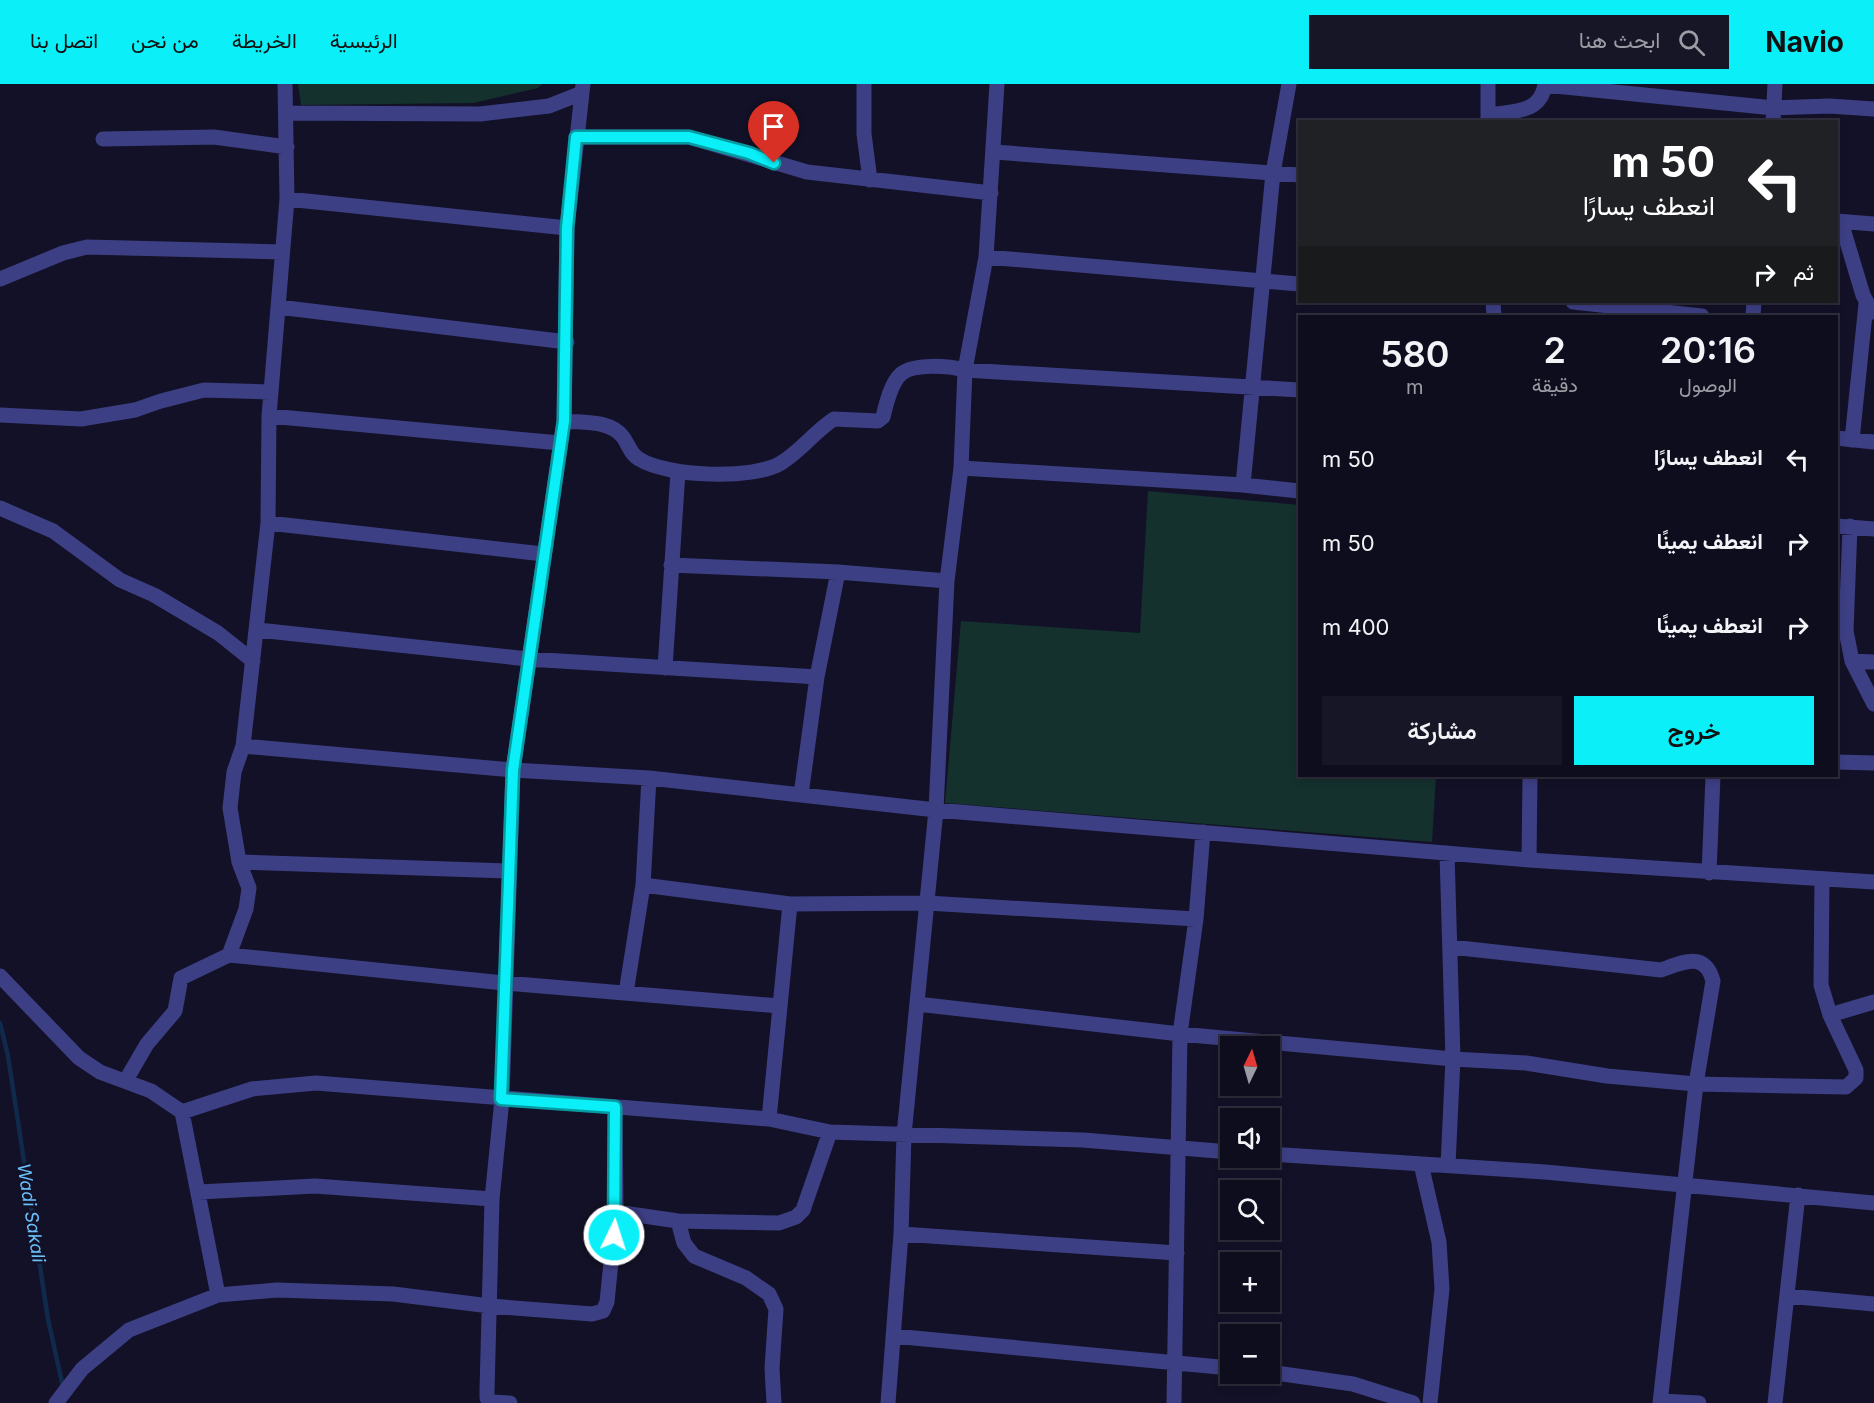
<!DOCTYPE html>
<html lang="ar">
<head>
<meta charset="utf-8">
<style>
  :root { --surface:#0e0d1d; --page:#171626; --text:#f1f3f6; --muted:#9b9ca4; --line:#2e2d3b; --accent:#0aeff8 }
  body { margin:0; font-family:Inter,Vazirmatn,sans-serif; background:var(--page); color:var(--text); direction:rtl; height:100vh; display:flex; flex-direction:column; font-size:22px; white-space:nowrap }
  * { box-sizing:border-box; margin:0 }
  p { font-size:20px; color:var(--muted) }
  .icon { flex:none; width:33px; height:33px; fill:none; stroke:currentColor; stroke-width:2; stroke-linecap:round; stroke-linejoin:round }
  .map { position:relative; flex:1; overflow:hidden; direction:ltr }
  .sheet { position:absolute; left:1298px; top:231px; width:540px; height:462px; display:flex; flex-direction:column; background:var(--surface); border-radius:0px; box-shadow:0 3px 9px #0003,0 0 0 2px var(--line); direction:rtl }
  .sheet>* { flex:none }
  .hud { position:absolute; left:1298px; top:36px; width:540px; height:183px; border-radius:0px; box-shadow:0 3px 9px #0003,0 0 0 2px var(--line); direction:rtl; background:#202124; color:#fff; overflow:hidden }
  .needle { width:39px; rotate:5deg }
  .controls { position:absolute; left:1220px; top:952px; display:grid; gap:12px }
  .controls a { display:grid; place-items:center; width:60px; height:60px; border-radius:0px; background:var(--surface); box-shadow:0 3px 9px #0003,0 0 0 2px var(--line); font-size:30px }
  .pin { position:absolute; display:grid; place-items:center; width:51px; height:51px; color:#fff; margin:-62px -26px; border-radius:50% 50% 50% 0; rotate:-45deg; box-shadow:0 0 6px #0007 }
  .pin .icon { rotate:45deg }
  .me { position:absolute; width:66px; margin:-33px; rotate:4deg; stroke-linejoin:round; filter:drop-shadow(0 0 4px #0008) }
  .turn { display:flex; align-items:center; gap:21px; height:126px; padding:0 24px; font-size:27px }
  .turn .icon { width:78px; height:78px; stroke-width:2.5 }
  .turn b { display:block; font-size:42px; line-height:51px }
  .then { display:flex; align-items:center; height:57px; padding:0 24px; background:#0003; gap:12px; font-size:22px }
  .eta { display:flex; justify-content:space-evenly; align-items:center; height:102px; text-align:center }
  .eta b { font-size:36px; font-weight:600; line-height:42px }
  .primary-button { display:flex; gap:12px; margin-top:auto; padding:12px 24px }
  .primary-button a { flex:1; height:69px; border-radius:0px; background:var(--accent); color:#111; font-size:24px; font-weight:600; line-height:69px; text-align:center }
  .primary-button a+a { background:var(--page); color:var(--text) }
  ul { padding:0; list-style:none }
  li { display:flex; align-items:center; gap:18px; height:84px; padding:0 24px }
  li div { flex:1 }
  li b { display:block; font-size:22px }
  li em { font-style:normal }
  header { display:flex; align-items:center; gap:36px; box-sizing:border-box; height:84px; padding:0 30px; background:var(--accent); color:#111 }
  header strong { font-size:28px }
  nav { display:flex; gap:33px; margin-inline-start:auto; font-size:21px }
  .search { width:420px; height:54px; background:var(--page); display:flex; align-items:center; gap:15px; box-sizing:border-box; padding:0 21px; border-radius:0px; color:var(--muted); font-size:22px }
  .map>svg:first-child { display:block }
</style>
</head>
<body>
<header>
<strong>Navio</strong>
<div class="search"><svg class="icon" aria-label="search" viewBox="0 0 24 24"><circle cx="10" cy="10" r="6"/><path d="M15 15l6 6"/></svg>ابحث هنا</div>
<nav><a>الرئيسية</a><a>الخريطة</a><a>من نحن</a><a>اتصل بنا</a></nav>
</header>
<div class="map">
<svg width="1874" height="1319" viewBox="0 0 1874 1319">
  <rect width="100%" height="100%" fill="#131127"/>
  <!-- green -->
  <path fill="#14312e" d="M 298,0 L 542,0 L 538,4 L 473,19 L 301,21 Z
    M 1148,407 L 1299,421 L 1299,692 L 1436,692 L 1432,758 L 945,719 L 961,537 L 1140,549 Z"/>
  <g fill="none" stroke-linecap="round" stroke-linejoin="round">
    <!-- stream -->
    <path stroke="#102a4c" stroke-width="4.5" d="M 0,939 L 8,972 L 48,1235 L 63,1303"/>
    <!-- minor -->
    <path stroke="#3d3f85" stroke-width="15" d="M 864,0 L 864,50 L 870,96
      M 1545,1 L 1774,24 L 1829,22 L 1874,25
      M 287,29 L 480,30 L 549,22 L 582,9
      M 1488,31 C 1512,27 1541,30 1545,0
      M 1488,38 L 1488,0
      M 1773,38 L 1775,0
      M 576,53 L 689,53 L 807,88 L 991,109
      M 103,55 L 214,53 L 287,63
      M 994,68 L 1299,91
      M 287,115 L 567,144
      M 1836,137 L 1874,140
      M 1841,138 L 1863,211 L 1872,228
      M 986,173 L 1299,200
      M 0,195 L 63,169 L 87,163 L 282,168
      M 1493,218 L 1494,232
      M 1573,218 L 1702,232
      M 278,223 L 567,258
      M 1753,232 L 1754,218
      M 0,331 L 81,335 L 135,326 L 161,317 L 204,306 L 271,308
      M 269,332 L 560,359
      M 564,337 C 584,339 610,336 623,353 C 628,360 631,371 639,375 C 668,393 753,396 781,379 C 801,367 815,347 834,335 L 878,337 L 883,333 C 886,320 891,299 901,290 C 914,279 949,282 965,286 L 1299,306
      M 1836,354 L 1874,358
      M 1852,356 L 1866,220
      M 961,384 L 1243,401 L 1299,407
      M 1243,401 L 1273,89 L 1289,0
      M 0,424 L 53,447 L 120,496 L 154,511 L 218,549 L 253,577
      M 268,439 L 543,470
      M 1836,442 L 1874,445
      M 1850,442 L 1846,547 L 1852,577 L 1874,620
      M 671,481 L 838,488 L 947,497
      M 258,546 L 528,575 L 817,593
      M 1852,577 L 1874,578
      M 665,584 L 678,388
      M 243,662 L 513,686 L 649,694 L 936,726 L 1529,776 L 1874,798
      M 1836,678 L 1874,679
      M 801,711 L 817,593 L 838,488
      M 1447,769 L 1453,975 L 1448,1081
      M 1529,776 L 1530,692
      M 239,778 L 508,787
      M 1709,789 L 1713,692
      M 643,801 L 790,820 L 927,819 L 1196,835
      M 229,871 L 246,825 L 249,804 L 239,778 L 230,724 L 234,688 L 243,662 L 268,439 L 269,332 L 287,115 L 285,0
      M 0,892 L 79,974 L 100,988 L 151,1007 L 182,1028 L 218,1211
      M 626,909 L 643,801 L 649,694
      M 917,920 L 1180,950 L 1453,975 L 1526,979 L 1607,992 L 1696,1000 L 1713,897 C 1705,867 1684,878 1661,886 L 1451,863
      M 1830,931 L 1874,918
      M 126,996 L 147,960 L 175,927 L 181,894 L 229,871 L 504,899 L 780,922
      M 182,1028 L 252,1005 L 316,999 L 769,1035 L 830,1048 L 1083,1056 L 1230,1068
      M 769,1035 L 790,820
      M 1269,1070 L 1545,1088 L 1874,1119
      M 1421,1080 L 1439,1158 L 1442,1205 L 1430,1319
      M 199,1108 L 315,1102 L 492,1115
      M 616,1128 L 678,1137 L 779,1139 L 796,1133 L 803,1126 L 830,1048
      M 678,1137 L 684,1159 L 694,1172 L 746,1194 L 769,1210 L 776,1225 L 772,1284 L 774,1319
      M 901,1150 L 1177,1169
      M 1787,1212 L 1874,1220
      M 893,1252 L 1230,1284
      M 1269,1288 L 1353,1300 L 1413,1319
      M 1661,1317 L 1699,1319
      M 56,1319 L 82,1285 L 129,1246 L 218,1211 L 277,1206 L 393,1210 L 490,1222 L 592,1230 L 603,1227 L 607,1218 L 616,1128 L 615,1023
      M 510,1319 L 492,1318 L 487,1314 L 487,1307 L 492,1115 L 502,1015 L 513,686 L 564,337 L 567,144 L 583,0
      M 888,1319 L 901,1150 L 904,1051 L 936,726 L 947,497 L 961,384 L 965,286 L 986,173 L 997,0
      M 1174,1319 L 1180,950 L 1196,835 L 1203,748
      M 1660,1319 L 1696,1000 L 1846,1003 L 1856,994 L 1856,986 L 1830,931 L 1821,901 L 1822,795
      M 1775,1319 L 1798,1111"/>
  </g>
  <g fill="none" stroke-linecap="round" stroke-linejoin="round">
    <!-- route casing -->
    <g stroke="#069ba1" stroke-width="15">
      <path id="route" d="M 614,1151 L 615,1023 L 501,1015 L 513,686 L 564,337 L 567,144 L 576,53 L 689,53 L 749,69 L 774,79"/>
    </g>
    <!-- route -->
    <use href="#route" stroke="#0aeff8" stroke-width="10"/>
  </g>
  <g text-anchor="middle" stroke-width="5" stroke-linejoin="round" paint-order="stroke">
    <!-- water labels -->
    <g font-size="18" font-style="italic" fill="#69c0fb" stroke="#131127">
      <text transform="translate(31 1129) rotate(81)" y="6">Wadi Sakali</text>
    </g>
  </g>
</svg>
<div class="controls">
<a><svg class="needle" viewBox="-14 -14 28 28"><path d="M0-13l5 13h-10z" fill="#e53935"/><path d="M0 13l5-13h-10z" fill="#9b9ca4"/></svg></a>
<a><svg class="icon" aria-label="sound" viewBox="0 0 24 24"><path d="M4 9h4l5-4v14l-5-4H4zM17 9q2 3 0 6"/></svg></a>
<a><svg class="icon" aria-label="search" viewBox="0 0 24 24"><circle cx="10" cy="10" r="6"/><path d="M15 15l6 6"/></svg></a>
<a>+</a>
<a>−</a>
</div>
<div class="pin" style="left:774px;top:79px;background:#d93025"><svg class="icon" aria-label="arrive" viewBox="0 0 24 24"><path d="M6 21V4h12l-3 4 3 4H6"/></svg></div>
<svg class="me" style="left:614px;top:1151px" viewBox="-20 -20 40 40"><circle r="17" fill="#0aeff8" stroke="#fff" stroke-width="3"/><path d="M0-11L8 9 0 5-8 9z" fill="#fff"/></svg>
<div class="hud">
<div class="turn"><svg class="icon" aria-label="left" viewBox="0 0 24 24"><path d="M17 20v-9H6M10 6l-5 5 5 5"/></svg><div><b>50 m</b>انعطف يسارًا</div></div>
<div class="then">ثم<svg class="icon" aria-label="right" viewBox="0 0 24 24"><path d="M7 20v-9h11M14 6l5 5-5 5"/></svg></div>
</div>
<section class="sheet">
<div class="eta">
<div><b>20:16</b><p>الوصول</p></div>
<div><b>2</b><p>دقيقة</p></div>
<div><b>580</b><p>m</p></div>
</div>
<ul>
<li><svg class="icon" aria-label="left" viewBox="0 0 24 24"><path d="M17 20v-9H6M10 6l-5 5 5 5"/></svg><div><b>انعطف يسارًا</b></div><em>50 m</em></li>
<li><svg class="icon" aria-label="right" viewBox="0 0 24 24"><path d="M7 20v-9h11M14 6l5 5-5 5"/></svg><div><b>انعطف يمينًا</b></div><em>50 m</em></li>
<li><svg class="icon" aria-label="right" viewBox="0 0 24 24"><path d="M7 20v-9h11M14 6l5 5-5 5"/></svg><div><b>انعطف يمينًا</b></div><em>400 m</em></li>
</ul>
<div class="primary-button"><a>خروج</a><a>مشاركة</a></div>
</section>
</div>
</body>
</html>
